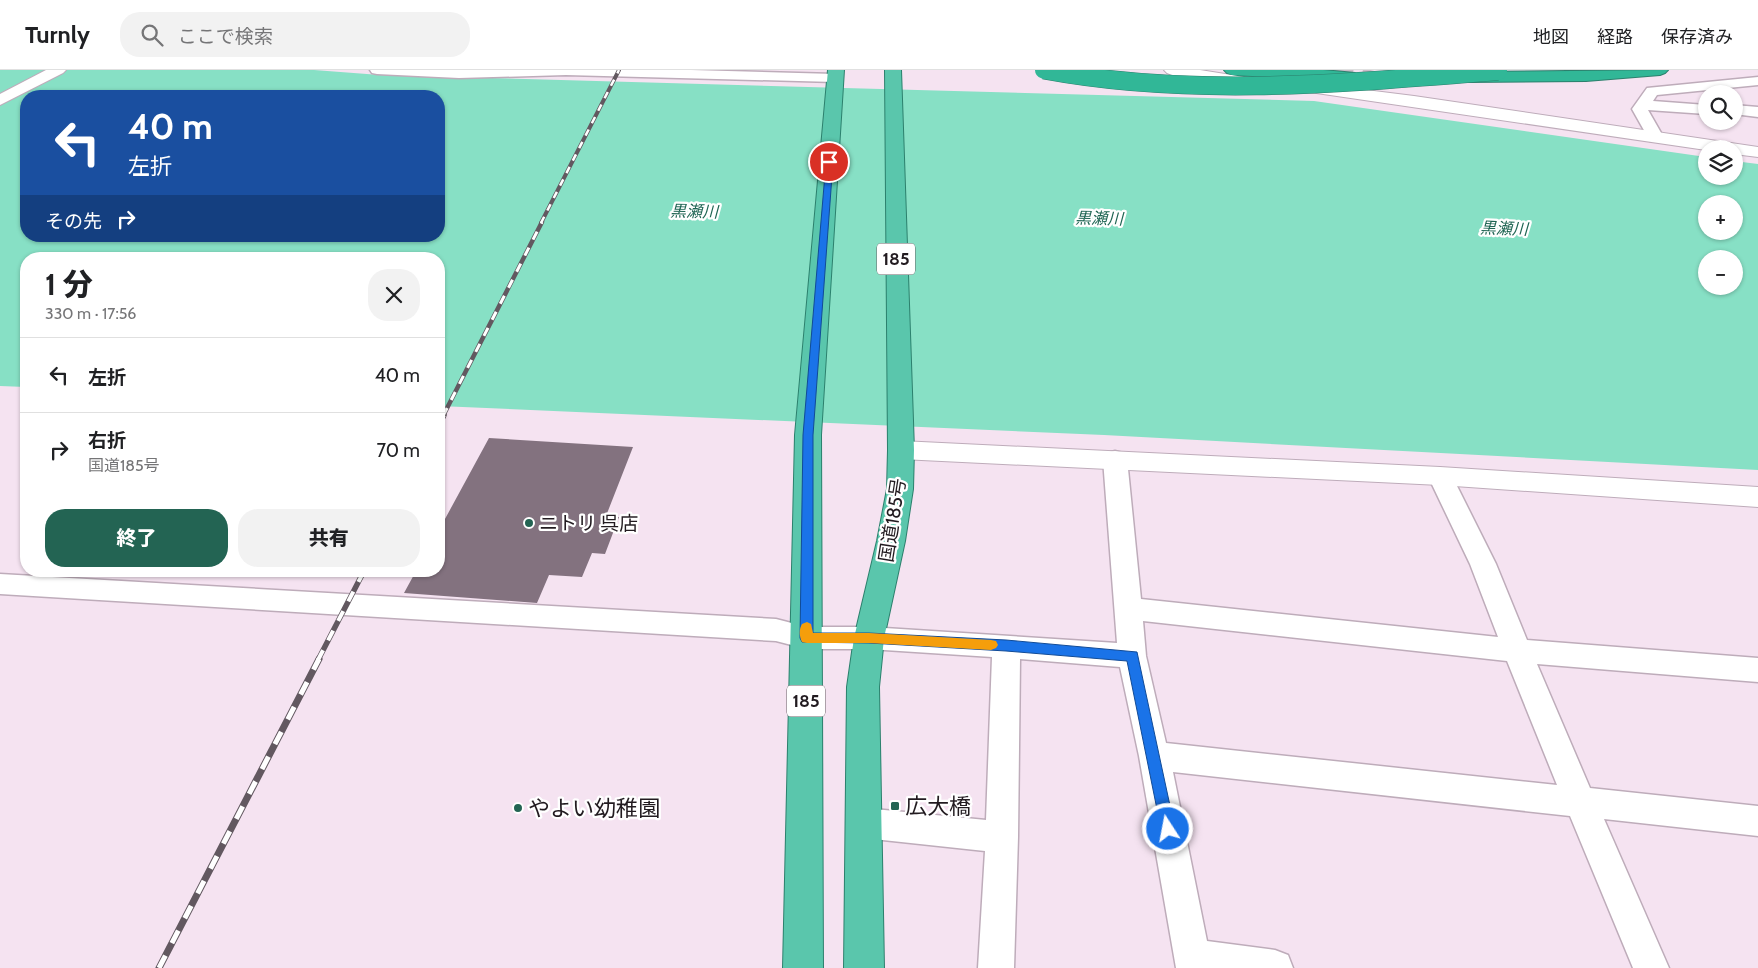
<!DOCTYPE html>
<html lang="ja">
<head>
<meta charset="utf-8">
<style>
  :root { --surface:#fff; --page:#f2f2f2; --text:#202124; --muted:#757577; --line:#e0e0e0; --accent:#236453 }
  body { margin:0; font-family:Cabin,"Noto Sans JP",sans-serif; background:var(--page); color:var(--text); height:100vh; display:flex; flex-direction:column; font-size:19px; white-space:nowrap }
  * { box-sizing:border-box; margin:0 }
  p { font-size:16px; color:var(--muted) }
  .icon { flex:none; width:28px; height:28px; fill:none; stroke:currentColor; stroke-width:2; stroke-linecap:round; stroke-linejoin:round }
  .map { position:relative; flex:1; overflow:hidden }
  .details { position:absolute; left:20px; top:182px; width:425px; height:325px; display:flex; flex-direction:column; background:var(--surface); border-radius:20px; box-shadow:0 1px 4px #0004 }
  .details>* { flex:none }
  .guide { position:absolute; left:20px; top:20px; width:425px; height:152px; border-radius:20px; box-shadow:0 1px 4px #0004; background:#1a4fa0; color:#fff; overflow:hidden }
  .fabs { position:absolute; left:1698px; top:15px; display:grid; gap:10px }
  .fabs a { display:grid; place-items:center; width:45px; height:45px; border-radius:50%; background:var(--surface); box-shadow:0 1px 4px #0004; font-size:25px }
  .pin { position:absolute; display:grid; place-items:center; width:42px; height:42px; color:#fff; margin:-21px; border:2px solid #fff; border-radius:50%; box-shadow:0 1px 5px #0007 }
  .me { position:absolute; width:55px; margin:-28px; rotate:349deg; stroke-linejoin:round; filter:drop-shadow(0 0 4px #0008) }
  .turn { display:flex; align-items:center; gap:18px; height:105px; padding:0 25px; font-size:22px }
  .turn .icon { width:65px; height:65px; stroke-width:2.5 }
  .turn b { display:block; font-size:35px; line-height:42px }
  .then { display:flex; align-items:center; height:48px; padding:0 25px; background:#0003; gap:10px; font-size:19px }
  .round { display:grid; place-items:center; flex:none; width:52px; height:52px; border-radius:20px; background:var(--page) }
  .head { display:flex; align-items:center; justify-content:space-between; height:85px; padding:0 25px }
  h1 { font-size:30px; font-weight:800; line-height:38px }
  .button { display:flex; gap:10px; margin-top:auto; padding:10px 25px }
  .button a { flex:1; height:58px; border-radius:20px; background:var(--accent); color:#fff; font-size:20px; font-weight:800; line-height:58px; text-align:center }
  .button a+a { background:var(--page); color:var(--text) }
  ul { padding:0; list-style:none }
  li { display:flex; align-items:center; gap:15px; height:75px; padding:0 25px; border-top:1px solid var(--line) }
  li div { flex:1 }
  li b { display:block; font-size:19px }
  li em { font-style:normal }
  header { display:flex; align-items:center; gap:30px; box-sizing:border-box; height:70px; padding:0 25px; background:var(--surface); border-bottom:1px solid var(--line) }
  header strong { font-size:24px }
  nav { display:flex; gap:28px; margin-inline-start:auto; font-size:18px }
  .search { width:350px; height:45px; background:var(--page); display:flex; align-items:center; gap:12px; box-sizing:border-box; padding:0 18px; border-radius:20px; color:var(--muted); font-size:19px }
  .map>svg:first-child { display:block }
</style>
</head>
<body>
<header>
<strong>Turnly</strong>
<div class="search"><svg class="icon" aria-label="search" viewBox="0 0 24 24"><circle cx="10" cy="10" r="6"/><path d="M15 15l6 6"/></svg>ここで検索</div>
<nav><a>地図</a><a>経路</a><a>保存済み</a></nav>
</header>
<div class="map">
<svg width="1758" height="898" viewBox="0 0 1758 898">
  <rect width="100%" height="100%" fill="#f5e3f1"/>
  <!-- water -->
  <path fill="#87e0c5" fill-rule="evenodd" d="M 0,0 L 314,0 L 380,5 L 1314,31 L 1706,87 L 1706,106 L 1734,106 L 1734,91 L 1758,94 L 1758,400 L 1104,365 L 439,336 L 439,189 L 26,189 L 26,317 L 0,316 ZM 26,26 L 439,26 L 439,166 L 26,166 ZM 1706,134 L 1734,134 L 1734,161 L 1706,161 ZM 1706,189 L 1734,189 L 1734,216 L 1706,216 Z"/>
  <!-- building -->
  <path fill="#83727f" d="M 489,368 L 633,377 L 606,446 L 619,447 L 605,484 L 592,483 L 582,507 L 549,505 L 537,533 L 404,523 L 416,501 L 439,501 L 439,460 Z"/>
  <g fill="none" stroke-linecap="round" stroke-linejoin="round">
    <!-- tertiary-tunnel -->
    <path stroke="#cbbbc7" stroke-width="18" stroke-dasharray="18 9" stroke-linecap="butt" d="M 1335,0 L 1377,11"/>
    <!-- minor casing -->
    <g stroke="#beacba" stroke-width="3">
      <path id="minor" d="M 370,0 L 691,0 L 835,4 L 840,5 L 842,8 L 840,11 L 835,12 L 566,5 L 459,8 L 377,4 L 372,3 Z
        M 1758,7 L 1758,15 L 1657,25 L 1653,31 L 1706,35 L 1706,44 L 1648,40 L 1664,68 L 1662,71 L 1650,71 L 1632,39 L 1647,18 Z
        M 1734,35 L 1758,37 L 1758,47 L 1734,44 Z
        M 1115,381 L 1123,383 L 1127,389 L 1141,529 L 1498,567 L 1470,494 L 1428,406 L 1432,400 L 1440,398 L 1448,400 L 1452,406 L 1496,494 L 1527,570 L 1758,588 L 1758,612 L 1537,594 L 1590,718 L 1758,736 L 1758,766 L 1604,749 L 1669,898 L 1633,898 L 1570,746 L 1173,702 L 1207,871 L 1275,880 L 1288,885 L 1293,898 L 1176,898 L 1139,686 L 1120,597 L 1020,589 L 1018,767 L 1014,898 L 978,898 L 985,781 L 864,768 L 853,764 L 848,753 L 853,742 L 864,738 L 986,750 L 992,587 L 869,579 L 807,579 L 776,571 L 0,524 L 0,504 L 776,549 L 807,557 L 869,557 L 1117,573 L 1103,389 L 1107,383 ZM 1143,551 L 1507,591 L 1557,715 L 1166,673 L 1146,586 Z"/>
    </g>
    <!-- tertiary casing -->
    <g stroke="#beacba" stroke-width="2">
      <path id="tertiary" d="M 46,0 L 66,0 L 63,3 L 0,35 L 0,24 Z
        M 1164,0 L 1200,0 L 1244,7 L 1250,9 L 1252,12 L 1250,15 L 1244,17 L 1172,5 L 1167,3 Z
        M 1302,12 L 1414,26 L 1758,77 L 1758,87 L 1734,84 L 1734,79 L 1706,80 L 1296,20 L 1294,17 L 1296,14 Z
        M 901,371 L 1440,397 L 1758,417 L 1758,437 L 1440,415 L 901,389 L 892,386 L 888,380 L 892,374 Z"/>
    </g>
    <!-- trunk casing -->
    <g stroke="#2c806d" stroke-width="2">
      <path id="trunk" d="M 828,0 L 844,0 L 821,365 L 823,898 L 783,898 L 795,365 Z
        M 885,0 L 901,0 L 914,380 L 913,419 L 905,471 L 884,568 L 879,617 L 884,898 L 844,898 L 847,617 L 854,568 L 877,471 L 887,419 L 888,380 Z"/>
    </g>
    <!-- motorway casing -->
    <g stroke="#2c806d" stroke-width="2">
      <path id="motorway" d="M 1224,0 L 1323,0 L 1355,3 L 1357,6 L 1355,9 L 1349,11 L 1232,5 L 1227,3 Z
        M 1668,0 L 1665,3 L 1660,5 L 1586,11 L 1467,12 L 1461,10 L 1459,7 L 1461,4 L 1467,2 Z"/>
    </g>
    <!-- minor -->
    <use href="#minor" fill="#fff" fill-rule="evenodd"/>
    <!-- tertiary -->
    <use href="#tertiary" fill="#fff" fill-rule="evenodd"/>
    <!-- trunk -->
    <use href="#trunk" fill="#5ac6ac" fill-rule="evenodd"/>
    <!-- motorway -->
    <use href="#motorway" fill="#31b797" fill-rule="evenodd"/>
    <!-- rail-far3 casing -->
    <g stroke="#625860" stroke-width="4">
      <path id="rail-far3" d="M 541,153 L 619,0"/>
    </g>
    <!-- rail-far2 casing -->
    <g stroke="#625860" stroke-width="4.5">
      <path id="rail-far2" d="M 443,346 L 542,152"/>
    </g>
    <!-- rail-far1 casing -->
    <g stroke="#625860" stroke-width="5.5">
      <path id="rail-far1" d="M 439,355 L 444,345
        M 318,590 L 364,501"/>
    </g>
    <!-- rail casing -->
    <g stroke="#625860" stroke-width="7">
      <path id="rail" d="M 159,898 L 319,589"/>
    </g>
    <!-- rail-far3 -->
    <use href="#rail-far3" stroke="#fff" stroke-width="2.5" stroke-dasharray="7" stroke-linecap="butt"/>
    <!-- rail-far2 -->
    <use href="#rail-far2" stroke="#fff" stroke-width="3" stroke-dasharray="9" stroke-linecap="butt"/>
    <!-- rail-far1 -->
    <use href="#rail-far1" stroke="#fff" stroke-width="4" stroke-dasharray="11" stroke-linecap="butt"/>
    <!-- rail -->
    <use href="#rail" stroke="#fff" stroke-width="5" stroke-dasharray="14" stroke-linecap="butt"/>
    <!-- motorway-bridge casing -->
    <g stroke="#2c806d" stroke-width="19" stroke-linecap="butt">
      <path id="motorway-bridge" d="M 1044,0 C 1194,28 1347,13 1498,1"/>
    </g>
    <!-- motorway-bridge -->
    <use href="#motorway-bridge" stroke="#31b797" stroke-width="18"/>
  </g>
  <!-- route -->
  <path fill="#1a73e8" stroke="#114b97" d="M 829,90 L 833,92 L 813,365 L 813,563 L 869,563 L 1006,570 L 1137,582 L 1175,759 L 1173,764 L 1168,766 L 1163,764 L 1161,759 L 1127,591 L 1006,581 L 869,573 L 802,572 L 800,568 L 803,365 L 826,92 Z"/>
  <!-- slow -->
  <path fill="#f59e0b" d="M 807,552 L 811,554 L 813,563 L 869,563 L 991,570 L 996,571 L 998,575 L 996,578 L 991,580 L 869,573 L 807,573 L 802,572 C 799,566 799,559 802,554 Z"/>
  <!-- markers -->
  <g fill="#236453" stroke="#fff" stroke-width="2">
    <circle cx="529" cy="453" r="5"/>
    <rect x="890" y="731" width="10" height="10" rx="2.5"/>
    <circle cx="518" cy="738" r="5"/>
  </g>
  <g text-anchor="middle" stroke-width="4.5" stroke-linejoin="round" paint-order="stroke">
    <!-- far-water labels -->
    <g font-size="16" font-style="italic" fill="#1f6553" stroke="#fff">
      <text transform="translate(694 141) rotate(1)" y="6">黒瀬川</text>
      <text transform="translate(1099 148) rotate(1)" y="6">黒瀬川</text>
      <text transform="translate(1504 158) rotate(2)" y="6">黒瀬川</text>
    </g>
    <!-- shield labels -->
    <g fill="#fff" stroke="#645f63" stroke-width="1">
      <rect x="877" y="173.5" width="38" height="31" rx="4"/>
      <rect x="787" y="615.5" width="38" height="31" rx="4"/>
    </g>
    <g font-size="18" font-weight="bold" fill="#221b20">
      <text x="896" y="195">185</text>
      <text x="806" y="637">185</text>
    </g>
    <!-- street labels -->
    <g font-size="19" fill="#221b20" stroke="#fff">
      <text transform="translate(892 450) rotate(-81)" y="7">国道185号</text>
    </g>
    <!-- poi labels -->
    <g font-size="19" fill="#221b20" stroke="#fff" text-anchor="start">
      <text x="539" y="460">ニトリ 呉店</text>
    </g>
    <!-- near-poi labels -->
    <g font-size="22" fill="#221b20" stroke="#fff" text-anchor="start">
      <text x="905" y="744">広大橋</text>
      <text x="528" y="746">やよい幼稚園</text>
    </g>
  </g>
</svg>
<div class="fabs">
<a><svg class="icon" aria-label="search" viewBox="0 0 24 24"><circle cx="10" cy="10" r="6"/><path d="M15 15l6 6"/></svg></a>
<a><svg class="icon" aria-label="layers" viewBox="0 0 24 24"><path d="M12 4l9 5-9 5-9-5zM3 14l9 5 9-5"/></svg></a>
<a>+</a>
<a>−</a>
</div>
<div class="pin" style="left:829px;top:92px;background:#d93025"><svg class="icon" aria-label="arrive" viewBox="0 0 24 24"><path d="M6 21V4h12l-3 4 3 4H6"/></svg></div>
<svg class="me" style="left:1168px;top:759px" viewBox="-20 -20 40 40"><circle r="17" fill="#1a73e8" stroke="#fff" stroke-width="3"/><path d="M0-11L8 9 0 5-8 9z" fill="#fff"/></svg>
<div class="guide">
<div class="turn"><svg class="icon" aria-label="left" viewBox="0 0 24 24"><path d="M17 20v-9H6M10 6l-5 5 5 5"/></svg><div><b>40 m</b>左折</div></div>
<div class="then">その先<svg class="icon" aria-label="right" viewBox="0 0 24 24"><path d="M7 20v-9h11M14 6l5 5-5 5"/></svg></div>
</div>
<section class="details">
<div class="head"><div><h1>1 分</h1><p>330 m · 17:56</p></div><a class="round"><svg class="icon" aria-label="close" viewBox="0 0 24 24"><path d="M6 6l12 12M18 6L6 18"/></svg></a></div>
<ul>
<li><svg class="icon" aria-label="left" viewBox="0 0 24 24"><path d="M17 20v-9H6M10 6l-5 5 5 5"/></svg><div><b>左折</b></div><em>40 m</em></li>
<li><svg class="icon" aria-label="right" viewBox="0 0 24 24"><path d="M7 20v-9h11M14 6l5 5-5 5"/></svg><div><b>右折</b><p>国道185号</p></div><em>70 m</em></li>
</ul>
<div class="button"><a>終了</a><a>共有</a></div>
</section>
</div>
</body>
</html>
